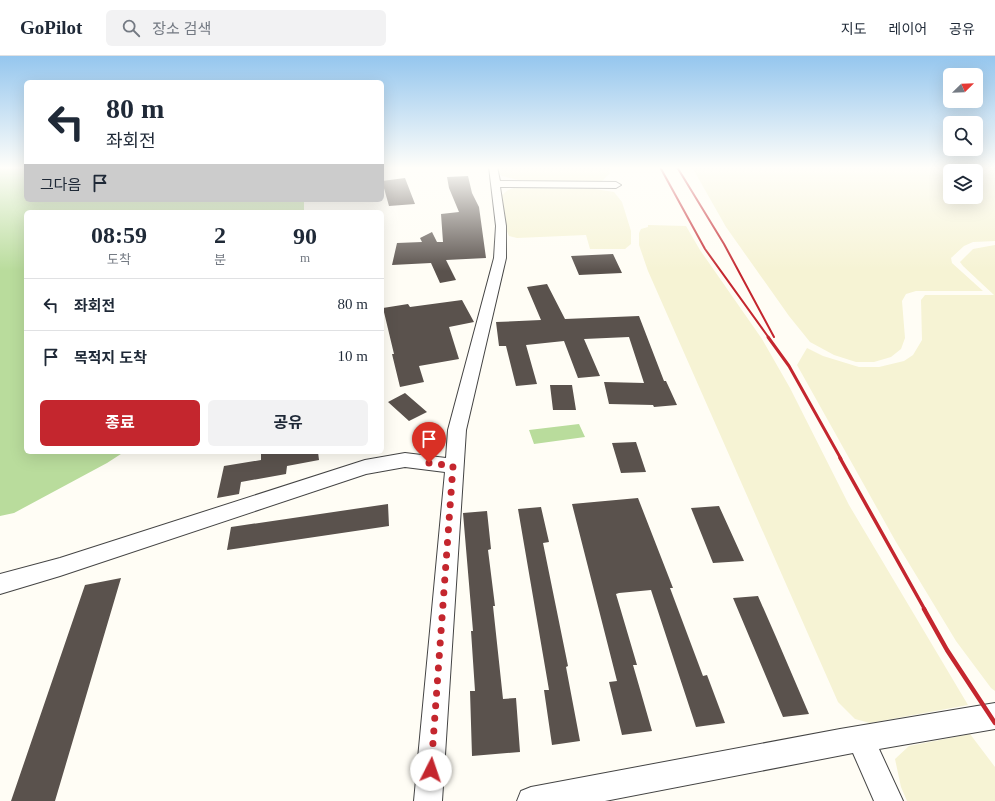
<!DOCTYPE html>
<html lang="ko">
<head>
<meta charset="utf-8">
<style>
  :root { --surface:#fff; --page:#f2f2f3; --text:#1f2937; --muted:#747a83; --line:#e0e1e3; --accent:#c4262e }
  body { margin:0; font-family:"Times New Roman","Noto Sans KR",serif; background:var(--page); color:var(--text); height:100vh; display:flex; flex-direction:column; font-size:15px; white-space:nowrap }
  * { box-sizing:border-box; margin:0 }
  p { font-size:13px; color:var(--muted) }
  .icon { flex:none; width:22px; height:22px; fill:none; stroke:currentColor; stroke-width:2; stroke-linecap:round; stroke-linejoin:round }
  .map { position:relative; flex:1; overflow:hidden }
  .drawer { position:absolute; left:24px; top:154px; width:360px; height:244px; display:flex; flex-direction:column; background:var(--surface); border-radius:6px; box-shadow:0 4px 16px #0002 }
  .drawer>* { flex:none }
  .hud { position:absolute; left:24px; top:24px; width:360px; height:122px; border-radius:6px; box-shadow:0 4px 16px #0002; background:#fff; color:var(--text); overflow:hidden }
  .needle { width:26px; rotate:67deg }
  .fabs { position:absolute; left:943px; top:12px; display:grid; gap:8px }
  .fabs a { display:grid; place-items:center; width:40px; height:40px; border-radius:6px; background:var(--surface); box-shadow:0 4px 16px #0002; font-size:20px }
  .pin { position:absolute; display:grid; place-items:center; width:34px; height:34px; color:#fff; margin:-41px -17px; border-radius:50% 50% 50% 0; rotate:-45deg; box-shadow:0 0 4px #0007 }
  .pin .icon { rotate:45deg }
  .me { position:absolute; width:44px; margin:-22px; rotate:4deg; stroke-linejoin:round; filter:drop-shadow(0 0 3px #0008) }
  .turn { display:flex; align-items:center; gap:14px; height:84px; padding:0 16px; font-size:18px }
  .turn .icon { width:52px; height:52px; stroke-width:2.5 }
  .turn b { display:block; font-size:28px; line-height:34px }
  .then { display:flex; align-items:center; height:38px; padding:0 16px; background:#0003; gap:8px; font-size:15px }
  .eta { display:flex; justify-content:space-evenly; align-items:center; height:68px; text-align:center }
  .eta b { font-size:24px; font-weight:700; line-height:28px }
  .button { display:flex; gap:8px; margin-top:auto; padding:8px 16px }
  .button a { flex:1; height:46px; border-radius:6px; background:var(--accent); color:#fff; font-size:16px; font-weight:700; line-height:46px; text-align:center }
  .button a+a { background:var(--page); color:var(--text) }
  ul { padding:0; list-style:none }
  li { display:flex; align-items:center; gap:12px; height:52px; padding:0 16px; border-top:1px solid var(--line) }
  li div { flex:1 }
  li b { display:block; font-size:15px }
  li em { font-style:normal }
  header { display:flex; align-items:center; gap:24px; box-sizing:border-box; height:56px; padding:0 20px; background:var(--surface); border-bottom:1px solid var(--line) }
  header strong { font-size:19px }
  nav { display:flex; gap:22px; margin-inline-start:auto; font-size:14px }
  .search { width:280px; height:36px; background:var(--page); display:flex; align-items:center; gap:10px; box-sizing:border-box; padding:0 14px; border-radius:6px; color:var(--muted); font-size:15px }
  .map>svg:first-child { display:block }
</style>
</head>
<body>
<header>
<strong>GoPilot</strong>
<div class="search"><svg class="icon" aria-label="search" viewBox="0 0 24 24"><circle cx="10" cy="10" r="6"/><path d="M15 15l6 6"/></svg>장소 검색</div>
<nav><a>지도</a><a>레이어</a><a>공유</a></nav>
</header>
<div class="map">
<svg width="995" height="745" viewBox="0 0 995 745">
  <rect width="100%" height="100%" fill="#fffdf5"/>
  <!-- farmland -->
  <path fill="#f6f3d4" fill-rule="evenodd" d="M 498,111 L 610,111 L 610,117 L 601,126 L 583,127 L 582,125 L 525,125 L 514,123 L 502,120 L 499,117 Z
    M 692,111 L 995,111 L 995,185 L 973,186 L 964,190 L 951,202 L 952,207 L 983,235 L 916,235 L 906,238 L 902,245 L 905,282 L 901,293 L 891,301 L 874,306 L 856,306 L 834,299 L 810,286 L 789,260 L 726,171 ZM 950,115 L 976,115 L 976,141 L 950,141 Z
    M 514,132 L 595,133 L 614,136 L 622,146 L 631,175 L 631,188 L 625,193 L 590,193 L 586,179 L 517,182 L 509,180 L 506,173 L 502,139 L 508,134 Z
    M 648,169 L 686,170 L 700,194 L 762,283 L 790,332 L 849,449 L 968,649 L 870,667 L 855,663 L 838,646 L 648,215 L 639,189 L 639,177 L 641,173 L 648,171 Z
    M 995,189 L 995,635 L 991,632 L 956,585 L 896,486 L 797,309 L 807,292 L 823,300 L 859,311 L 879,311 L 904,305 L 913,299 L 922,284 L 921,244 L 925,239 L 994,239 L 963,210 L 960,206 L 973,193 Z
    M 970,678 L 995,711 L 995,745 L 907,745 L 901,731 L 895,703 L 909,690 Z"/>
  <!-- forest -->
  <path fill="#b9dc9c" d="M 0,111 L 26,111 L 26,144 L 304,144 L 304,156 L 26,156 L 26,396 L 124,396 L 107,407 L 14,457 L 0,460 Z
    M 579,368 L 585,381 L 534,388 L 529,374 Z"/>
  <!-- building -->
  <path fill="#5a524d" d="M 468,120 L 472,137 L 479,151 L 486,202 L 446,204 L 456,224 L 440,227 L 431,207 L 392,209 L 397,187 L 422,186 L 420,182 L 432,176 L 437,186 L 443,186 L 441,158 L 459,156 L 449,132 L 447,121 Z
    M 405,122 L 415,148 L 389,150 L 382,125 Z
    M 613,198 L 622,217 L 579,219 L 571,200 Z
    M 547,228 L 565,263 L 639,260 L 664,325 L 666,325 L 677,349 L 654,351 L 653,349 L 609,348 L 604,326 L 644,327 L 629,281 L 584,283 L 600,320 L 578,322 L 564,285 L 526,289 L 537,328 L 516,330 L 506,290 L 499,290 L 496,266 L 541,264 L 527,231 Z
    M 462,244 L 474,266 L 449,271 L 459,303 L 419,310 L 424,326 L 400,331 L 392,298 L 394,298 L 383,252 L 408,248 L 410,251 Z
    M 550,329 L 572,329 L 576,354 L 553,354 Z
    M 405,337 L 427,356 L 409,365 L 388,346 Z
    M 636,386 L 646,416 L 621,417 L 612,387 Z
    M 261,396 L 318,396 L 319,404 L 287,410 L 286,418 L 241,426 L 239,438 L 217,442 L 224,410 L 261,404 Z
    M 638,442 L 673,532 L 670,532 L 703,620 L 707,619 L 725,667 L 696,671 L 651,534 L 619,537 L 616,538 L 637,609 L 633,609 L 652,675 L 622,679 L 609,626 L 617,625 L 572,448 Z
    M 388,448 L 389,470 L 227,494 L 231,471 Z
    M 719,450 L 744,505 L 713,507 L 691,452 Z
    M 541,451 L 549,486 L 543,487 L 568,610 L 566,611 L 580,685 L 552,689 L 544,634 L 549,634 L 518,453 Z
    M 487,455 L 491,493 L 488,494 L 495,550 L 493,550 L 503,643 L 516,642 L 520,696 L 472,700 L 470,635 L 475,635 L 471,575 L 473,575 L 463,457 Z
    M 121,522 L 55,745 L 11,745 L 85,529 Z
    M 758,540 L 776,581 L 809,658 L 783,661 L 733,542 Z"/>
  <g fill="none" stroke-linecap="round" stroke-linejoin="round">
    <!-- street casing -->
    <g stroke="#444" stroke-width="2">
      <path id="street" d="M 489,111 L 497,111 L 500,125 L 616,126 L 621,129 L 616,132 L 500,131 L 506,170 L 506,202 L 466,374 L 442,745 L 414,745 L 445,416 L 405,411 L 366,418 L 60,520 L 0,538 L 0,518 L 60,502 L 365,404 L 405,397 L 446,402 L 448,374 L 494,202 L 496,170 Z
        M 995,647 L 995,673 L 879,693 L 903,745 L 874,745 L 853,697 L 605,745 L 517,745 L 521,735 L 531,731 L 840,673 Z"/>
    </g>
    <!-- street -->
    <use href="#street" fill="#fff" fill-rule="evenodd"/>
    <!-- rail-far3 -->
    <path stroke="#c4262e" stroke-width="2" d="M 660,111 L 705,193 L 769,282
      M 677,111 L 724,188 L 774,281"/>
    <!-- rail-far2 -->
    <path stroke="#c4262e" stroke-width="3" d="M 768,281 L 789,310 L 841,403"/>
    <!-- rail-far1 -->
    <path stroke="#c4262e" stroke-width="3.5" d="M 840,402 L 925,554"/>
    <!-- rail -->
    <path stroke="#c4262e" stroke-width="4.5" d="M 924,553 L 947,594 L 995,667"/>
  </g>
  <!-- sky -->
  <linearGradient id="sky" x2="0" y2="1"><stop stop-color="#95c6ee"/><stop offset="0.52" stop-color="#fffefa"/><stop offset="1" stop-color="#fffefa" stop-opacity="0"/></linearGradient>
  <rect width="995" height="215" fill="url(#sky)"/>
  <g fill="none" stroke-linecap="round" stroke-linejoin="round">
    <!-- route -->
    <path stroke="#c4262e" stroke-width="7" stroke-dasharray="0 12.6" d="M 429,407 L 453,410 L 431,714"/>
  </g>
</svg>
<div class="fabs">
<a><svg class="needle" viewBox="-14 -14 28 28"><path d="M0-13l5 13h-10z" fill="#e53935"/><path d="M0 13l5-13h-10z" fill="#747a83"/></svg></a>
<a><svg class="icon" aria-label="search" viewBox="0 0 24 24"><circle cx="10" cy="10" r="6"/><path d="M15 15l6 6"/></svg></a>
<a><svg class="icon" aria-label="layers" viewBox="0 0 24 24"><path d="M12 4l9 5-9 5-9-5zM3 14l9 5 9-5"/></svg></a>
</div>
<div class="pin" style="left:429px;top:407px;background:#d93025"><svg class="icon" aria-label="arrive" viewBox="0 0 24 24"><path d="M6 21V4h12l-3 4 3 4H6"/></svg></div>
<svg class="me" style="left:431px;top:714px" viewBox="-20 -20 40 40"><circle r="19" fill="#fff"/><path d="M0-13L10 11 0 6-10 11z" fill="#c4262e"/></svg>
<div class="hud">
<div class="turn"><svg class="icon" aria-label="left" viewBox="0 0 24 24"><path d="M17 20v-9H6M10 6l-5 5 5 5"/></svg><div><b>80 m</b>좌회전</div></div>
<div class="then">그다음<svg class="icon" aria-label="arrive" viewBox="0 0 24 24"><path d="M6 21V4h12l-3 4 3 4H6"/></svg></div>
</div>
<section class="drawer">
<div class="eta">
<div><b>08:59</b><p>도착</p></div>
<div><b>2</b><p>분</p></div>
<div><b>90</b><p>m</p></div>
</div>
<ul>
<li><svg class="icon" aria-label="left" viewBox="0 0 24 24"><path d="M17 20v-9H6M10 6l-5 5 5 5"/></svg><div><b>좌회전</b></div><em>80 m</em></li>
<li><svg class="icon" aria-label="arrive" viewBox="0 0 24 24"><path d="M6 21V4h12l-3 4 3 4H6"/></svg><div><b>목적지 도착</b></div><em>10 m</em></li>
</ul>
<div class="button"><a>종료</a><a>공유</a></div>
</section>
</div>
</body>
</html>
